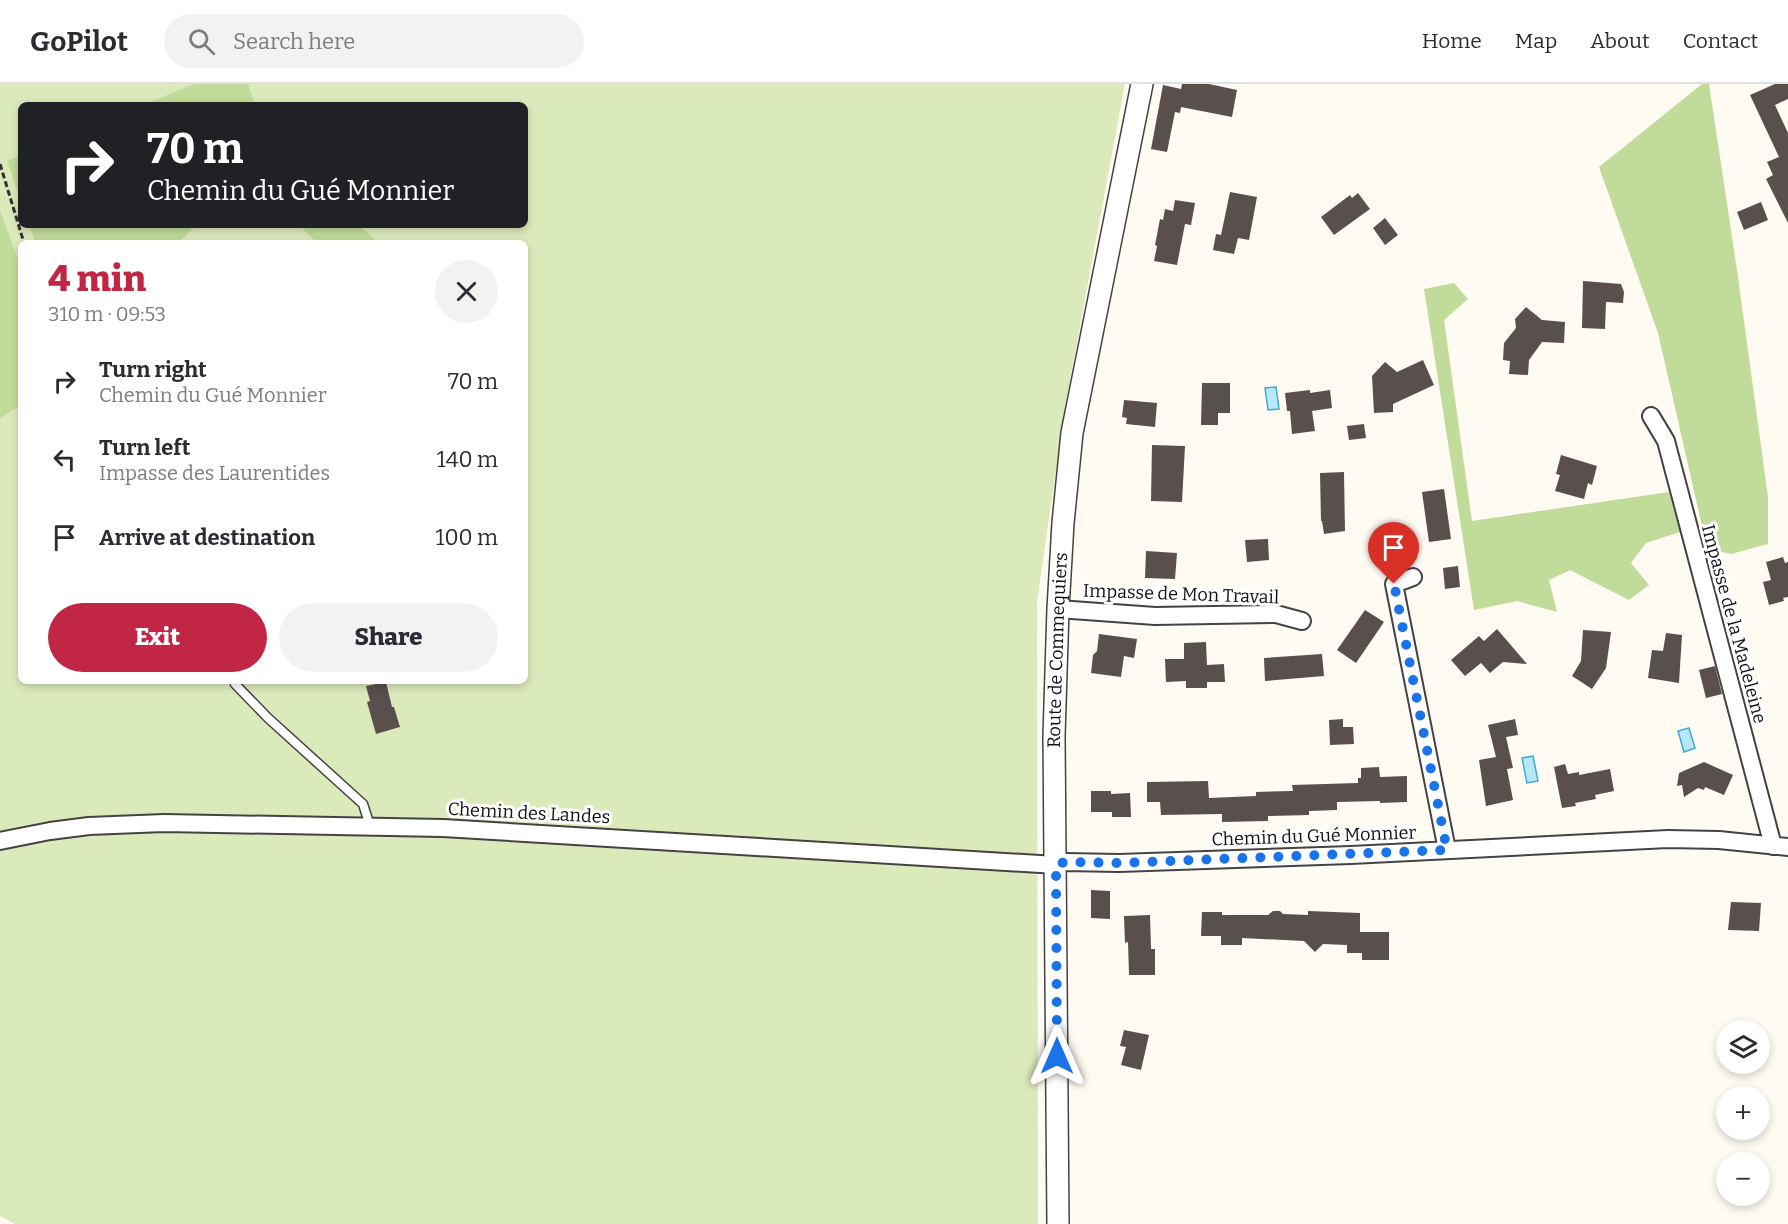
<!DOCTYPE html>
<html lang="en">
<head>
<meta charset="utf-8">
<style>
  :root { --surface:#fff; --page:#f2f2f3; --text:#2b2b33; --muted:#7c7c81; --line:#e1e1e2; --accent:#c22645 }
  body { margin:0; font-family:Bitter,serif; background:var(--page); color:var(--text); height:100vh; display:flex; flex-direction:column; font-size:22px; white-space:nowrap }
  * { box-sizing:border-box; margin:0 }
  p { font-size:20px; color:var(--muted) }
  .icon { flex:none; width:33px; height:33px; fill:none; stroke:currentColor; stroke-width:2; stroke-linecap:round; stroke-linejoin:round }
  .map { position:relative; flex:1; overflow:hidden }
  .drawer { position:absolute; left:18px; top:156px; width:510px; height:444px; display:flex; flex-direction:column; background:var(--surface); border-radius:9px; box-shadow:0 3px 9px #0003 }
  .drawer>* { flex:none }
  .top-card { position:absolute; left:18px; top:18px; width:510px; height:126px; border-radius:9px; box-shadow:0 3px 9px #0003; background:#202124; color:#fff; overflow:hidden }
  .buttons { position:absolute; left:1716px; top:936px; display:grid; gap:12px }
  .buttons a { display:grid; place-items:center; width:54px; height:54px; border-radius:50%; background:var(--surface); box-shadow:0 3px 9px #0003; font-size:30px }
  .pin { position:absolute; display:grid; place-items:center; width:51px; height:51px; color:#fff; margin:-62px -26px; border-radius:50% 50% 50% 0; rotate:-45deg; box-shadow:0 0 6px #0007 }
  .pin .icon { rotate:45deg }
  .me { position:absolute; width:66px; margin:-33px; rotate:0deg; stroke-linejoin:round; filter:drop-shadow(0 0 4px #0008) }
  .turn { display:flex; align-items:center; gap:21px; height:126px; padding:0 30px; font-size:27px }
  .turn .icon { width:78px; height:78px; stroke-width:2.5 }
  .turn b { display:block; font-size:42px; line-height:51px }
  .round { display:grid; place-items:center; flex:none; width:63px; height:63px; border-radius:32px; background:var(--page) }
  .summary { display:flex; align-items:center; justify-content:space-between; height:102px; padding:0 30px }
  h1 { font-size:36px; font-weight:800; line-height:45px; color:var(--accent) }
  .cta { display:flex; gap:12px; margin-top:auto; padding:12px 30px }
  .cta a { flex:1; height:69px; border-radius:36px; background:var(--accent); color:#fff; font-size:24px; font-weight:800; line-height:69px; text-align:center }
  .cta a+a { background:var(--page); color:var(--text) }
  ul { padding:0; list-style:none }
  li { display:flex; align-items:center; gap:18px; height:78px; padding:0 30px }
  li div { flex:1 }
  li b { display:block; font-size:22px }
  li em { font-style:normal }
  header { display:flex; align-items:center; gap:36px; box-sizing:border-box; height:84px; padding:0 30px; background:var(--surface); border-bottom:2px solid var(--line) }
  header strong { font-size:28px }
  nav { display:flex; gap:33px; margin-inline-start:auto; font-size:21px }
  .search { width:420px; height:54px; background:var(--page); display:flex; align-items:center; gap:15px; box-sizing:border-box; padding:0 21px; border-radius:33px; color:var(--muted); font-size:22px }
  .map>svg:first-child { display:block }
</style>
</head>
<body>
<header>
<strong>GoPilot</strong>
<div class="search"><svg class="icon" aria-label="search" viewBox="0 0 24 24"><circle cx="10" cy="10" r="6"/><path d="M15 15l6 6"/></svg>Search here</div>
<nav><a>Home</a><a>Map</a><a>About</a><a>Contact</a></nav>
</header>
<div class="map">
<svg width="1788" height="1140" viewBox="0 0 1788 1140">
  <rect width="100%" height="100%" fill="#fffbf3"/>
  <!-- green -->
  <path fill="#dbeabb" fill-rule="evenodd" d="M 0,0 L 1125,0 L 1065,323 L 1037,518 L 1038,1140 L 15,1140 L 0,1132 ZM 21,21 L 525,21 L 525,141 L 21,141 ZM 21,159 L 525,159 L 525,597 L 21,597 Z"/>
  <!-- forest -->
  <path fill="#c1db9a" d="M 194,0 L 248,0 L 255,21 L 143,21 Z
    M 1702,0 L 1709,0 L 1737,186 L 1768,413 L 1768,460 L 1731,470 L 1707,464 L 1658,249 L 1599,83 Z
    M 21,71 L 21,117 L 7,77 Z
    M 0,126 L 21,184 L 21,321 L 0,334 Z
    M 29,141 L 197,141 L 180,157 L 174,159 L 36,159 Z
    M 299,141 L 359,141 L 378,159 L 317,159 Z
    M 1454,199 L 1468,215 L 1444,236 L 1472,437 L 1669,408 L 1680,448 L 1646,459 L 1631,479 L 1649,501 L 1629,516 L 1570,486 L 1549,496 L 1557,528 L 1517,517 L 1474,526 L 1424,205 Z"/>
  <!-- water -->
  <path fill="#b7e8f7" stroke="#3daace" stroke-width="1.5" d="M 1276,303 L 1279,325 L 1268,326 L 1265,304 Z
    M 1689,644 L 1695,664 L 1684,668 L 1678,647 Z
    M 1533,672 L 1538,697 L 1527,699 L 1522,674 Z"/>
  <!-- building -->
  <path fill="#594f4c" d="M 1182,0 L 1209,0 L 1237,6 L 1232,33 L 1181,23 L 1180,29 L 1175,28 L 1167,68 L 1151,65 L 1163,1 L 1181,5 Z
    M 1775,0 L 1788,0 L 1788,15 L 1775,21 L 1788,49 L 1788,139 L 1766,95 L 1773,91 L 1767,78 L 1779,73 L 1750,11 Z
    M 1230,108 L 1257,113 L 1249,156 L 1238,154 L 1234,170 L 1213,166 L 1216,150 L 1221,151 Z
    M 1358,109 L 1370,125 L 1334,151 L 1321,133 L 1350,111 L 1352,114 Z
    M 1175,116 L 1195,119 L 1191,141 L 1185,140 L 1177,181 L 1154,177 L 1157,162 L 1155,161 L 1160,135 L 1163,136 L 1165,125 L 1173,127 Z
    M 1761,118 L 1768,136 L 1744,146 L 1737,128 Z
    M 1385,134 L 1398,151 L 1385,161 L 1373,144 Z
    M 1583,197 L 1621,200 L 1624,208 L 1623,219 L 1606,218 L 1605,245 L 1582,244 Z
    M 1526,223 L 1542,236 L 1565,238 L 1564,259 L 1542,258 L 1529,276 L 1528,291 L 1509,290 L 1510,277 L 1503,276 L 1504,259 L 1516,244 L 1515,235 Z
    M 1423,276 L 1434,301 L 1393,320 L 1393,328 L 1374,329 L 1372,292 L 1385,278 L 1397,288 Z
    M 1202,299 L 1230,299 L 1230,329 L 1218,329 L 1218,341 L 1201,341 Z
    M 1310,306 L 1310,309 L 1330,306 L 1332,324 L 1312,327 L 1315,347 L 1292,350 L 1290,327 L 1287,327 L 1285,309 Z
    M 1124,316 L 1157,319 L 1155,343 L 1126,340 L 1127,334 L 1122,333 Z
    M 1364,340 L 1366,354 L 1349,356 L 1347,342 Z
    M 1152,361 L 1185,362 L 1182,418 L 1151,417 Z
    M 1561,371 L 1597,382 L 1592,401 L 1588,399 L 1584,415 L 1555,407 L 1560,391 L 1556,390 Z
    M 1344,388 L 1345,447 L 1324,450 L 1322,437 L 1321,437 L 1320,389 Z
    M 1444,405 L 1451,455 L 1429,458 L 1422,408 Z
    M 1268,455 L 1269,476 L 1247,478 L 1245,456 Z
    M 1146,467 L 1177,469 L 1175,495 L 1145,494 Z
    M 1783,473 L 1785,479 L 1788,478 L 1788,513 L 1783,514 L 1784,517 L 1769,521 L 1763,498 L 1771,496 L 1766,478 Z
    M 1458,482 L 1460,503 L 1445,505 L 1443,484 Z
    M 1365,526 L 1384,538 L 1356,579 L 1337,566 Z
    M 1497,545 L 1527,580 L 1503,578 L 1490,589 L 1481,579 L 1465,592 L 1451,576 L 1479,552 L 1484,557 Z
    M 1583,546 L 1611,548 L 1606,584 L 1592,605 L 1572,592 L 1581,577 Z
    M 1666,549 L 1682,551 L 1679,599 L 1648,594 L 1652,566 L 1663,567 Z
    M 1099,550 L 1137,555 L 1134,574 L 1124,572 L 1121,593 L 1091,589 L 1093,571 L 1097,567 Z
    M 1206,558 L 1207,581 L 1224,580 L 1225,598 L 1207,598 L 1207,604 L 1186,604 L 1186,597 L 1166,598 L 1165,575 L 1184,575 L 1184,559 Z
    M 1322,570 L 1324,592 L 1265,597 L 1264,574 Z
    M 1715,582 L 1722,610 L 1706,614 L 1699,586 Z
    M 386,598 L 392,623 L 394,623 L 400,643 L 376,650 L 367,618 L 370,617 L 366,602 Z
    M 1343,635 L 1343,643 L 1353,643 L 1354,660 L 1330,661 L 1329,636 Z
    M 1515,635 L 1518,651 L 1506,653 L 1513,684 L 1507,685 L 1513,716 L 1486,722 L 1479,676 L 1496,673 L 1488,641 Z
    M 1704,678 L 1733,691 L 1724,711 L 1705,703 L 1704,706 L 1698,704 L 1684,713 L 1682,701 L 1677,702 L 1679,689 Z
    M 1565,680 L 1568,690 L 1579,688 L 1579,691 L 1610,685 L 1614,707 L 1595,711 L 1596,715 L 1575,719 L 1576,722 L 1562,724 L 1554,683 Z
    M 1379,683 L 1380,693 L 1407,692 L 1407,718 L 1380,719 L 1380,717 L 1337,718 L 1337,726 L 1309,727 L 1309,731 L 1268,732 L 1268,737 L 1222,738 L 1222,730 L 1161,731 L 1160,718 L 1147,718 L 1147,698 L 1208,697 L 1209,714 L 1256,712 L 1256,708 L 1293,707 L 1292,701 L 1358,699 L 1358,694 L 1361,694 L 1361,684 Z
    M 1091,707 L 1111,707 L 1111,710 L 1130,709 L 1131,733 L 1112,733 L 1112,728 L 1091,728 Z
    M 1091,806 L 1110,807 L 1110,835 L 1091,834 Z
    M 1731,818 L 1761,819 L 1759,847 L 1728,846 Z
    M 1273,827 L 1280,827 L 1283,830 L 1308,831 L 1308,827 L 1360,829 L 1360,848 L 1389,848 L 1389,876 L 1362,876 L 1362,869 L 1347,869 L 1347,861 L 1323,860 L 1315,868 L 1304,857 L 1242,854 L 1242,861 L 1221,861 L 1221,852 L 1201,852 L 1202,828 L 1222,828 L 1222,831 L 1268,831 Z
    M 1150,831 L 1151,865 L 1155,865 L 1155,891 L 1129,891 L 1128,858 L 1125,859 L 1124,832 Z
    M 1124,946 L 1149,951 L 1141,986 L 1121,981 L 1126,963 L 1120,962 Z"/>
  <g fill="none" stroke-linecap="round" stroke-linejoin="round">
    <!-- service casing -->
    <g stroke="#434343" stroke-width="11">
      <path id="service" d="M 235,600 L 268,634 L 363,720 L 370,742"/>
    </g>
    <!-- minor casing -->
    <g stroke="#434343" stroke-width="20">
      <path id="minor" d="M 1651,332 L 1666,357 L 1773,762
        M 1413,493 L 1394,500 L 1447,766
        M 1058,525 L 1155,532 L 1276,530 L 1302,537
        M 0,757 L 50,747 L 89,742 L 164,739 L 443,744 L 1056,781 L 1065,778 L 1119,779 L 1351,771 L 1668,755 L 1719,756 L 1788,763"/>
    </g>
    <!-- tertiary casing -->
    <g stroke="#434343" stroke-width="24">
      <g id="tertiary">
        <path id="s1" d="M 1058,1140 L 1054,652 L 1058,525 L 1063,439 L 1072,349 L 1142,0"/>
      </g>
    </g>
    <!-- path -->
    <path stroke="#323232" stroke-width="3" stroke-dasharray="6 3" stroke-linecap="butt" d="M 0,80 L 24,159"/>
    <!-- service -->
    <use href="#service" stroke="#fff" stroke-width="8"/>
    <!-- minor -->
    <use href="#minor" stroke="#fff" stroke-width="16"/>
    <!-- tertiary -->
    <use href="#tertiary" stroke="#fff" stroke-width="21"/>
  </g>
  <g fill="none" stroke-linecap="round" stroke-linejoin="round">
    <!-- route -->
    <path stroke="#1a73e8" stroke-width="10" stroke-dasharray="0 18" d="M 1057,972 L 1056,781 L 1065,778 L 1119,779 L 1447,766 L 1394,500"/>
  </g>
  <g text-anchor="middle" stroke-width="6" stroke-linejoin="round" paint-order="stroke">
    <!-- street labels -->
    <g font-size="18" fill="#101010" stroke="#fff">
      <text transform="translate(1181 510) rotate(2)" y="6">Impasse de Mon Travail</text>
      <text transform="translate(1734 540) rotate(75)" y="6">Impasse de la Madeleine</text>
      <text dy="6" stroke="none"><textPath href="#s1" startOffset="574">Route de Commequiers</textPath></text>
      <text transform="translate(529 729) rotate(3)" y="6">Chemin des Landes</text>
      <text transform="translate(1314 752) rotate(-2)" y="6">Chemin du Gué Monnier</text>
    </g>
  </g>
</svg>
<div class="buttons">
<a><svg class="icon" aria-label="layers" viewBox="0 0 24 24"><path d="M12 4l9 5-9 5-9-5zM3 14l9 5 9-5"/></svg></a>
<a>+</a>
<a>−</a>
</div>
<div class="pin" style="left:1394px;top:500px;background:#d93025"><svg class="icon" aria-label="arrive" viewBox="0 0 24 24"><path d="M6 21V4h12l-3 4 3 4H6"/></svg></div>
<svg class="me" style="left:1057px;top:972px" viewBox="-20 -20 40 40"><path d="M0-17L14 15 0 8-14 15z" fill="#1a73e8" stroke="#fff" stroke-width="4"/></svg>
<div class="top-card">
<div class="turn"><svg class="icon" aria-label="right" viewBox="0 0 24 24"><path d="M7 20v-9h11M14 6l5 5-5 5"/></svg><div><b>70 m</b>Chemin du Gué Monnier</div></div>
</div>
<section class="drawer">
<div class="summary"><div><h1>4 min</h1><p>310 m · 09:53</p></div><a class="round"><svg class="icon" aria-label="close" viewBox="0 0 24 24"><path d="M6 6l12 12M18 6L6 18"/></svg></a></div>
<ul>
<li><svg class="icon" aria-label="right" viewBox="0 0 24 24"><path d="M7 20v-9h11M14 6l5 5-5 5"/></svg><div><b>Turn right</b><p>Chemin du Gué Monnier</p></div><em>70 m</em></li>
<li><svg class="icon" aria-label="left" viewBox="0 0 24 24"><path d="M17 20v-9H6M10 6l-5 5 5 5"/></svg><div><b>Turn left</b><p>Impasse des Laurentides</p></div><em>140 m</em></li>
<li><svg class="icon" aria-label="arrive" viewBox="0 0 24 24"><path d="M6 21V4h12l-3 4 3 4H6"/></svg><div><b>Arrive at destination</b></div><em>100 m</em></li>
</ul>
<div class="cta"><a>Exit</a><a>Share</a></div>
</section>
</div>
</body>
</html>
